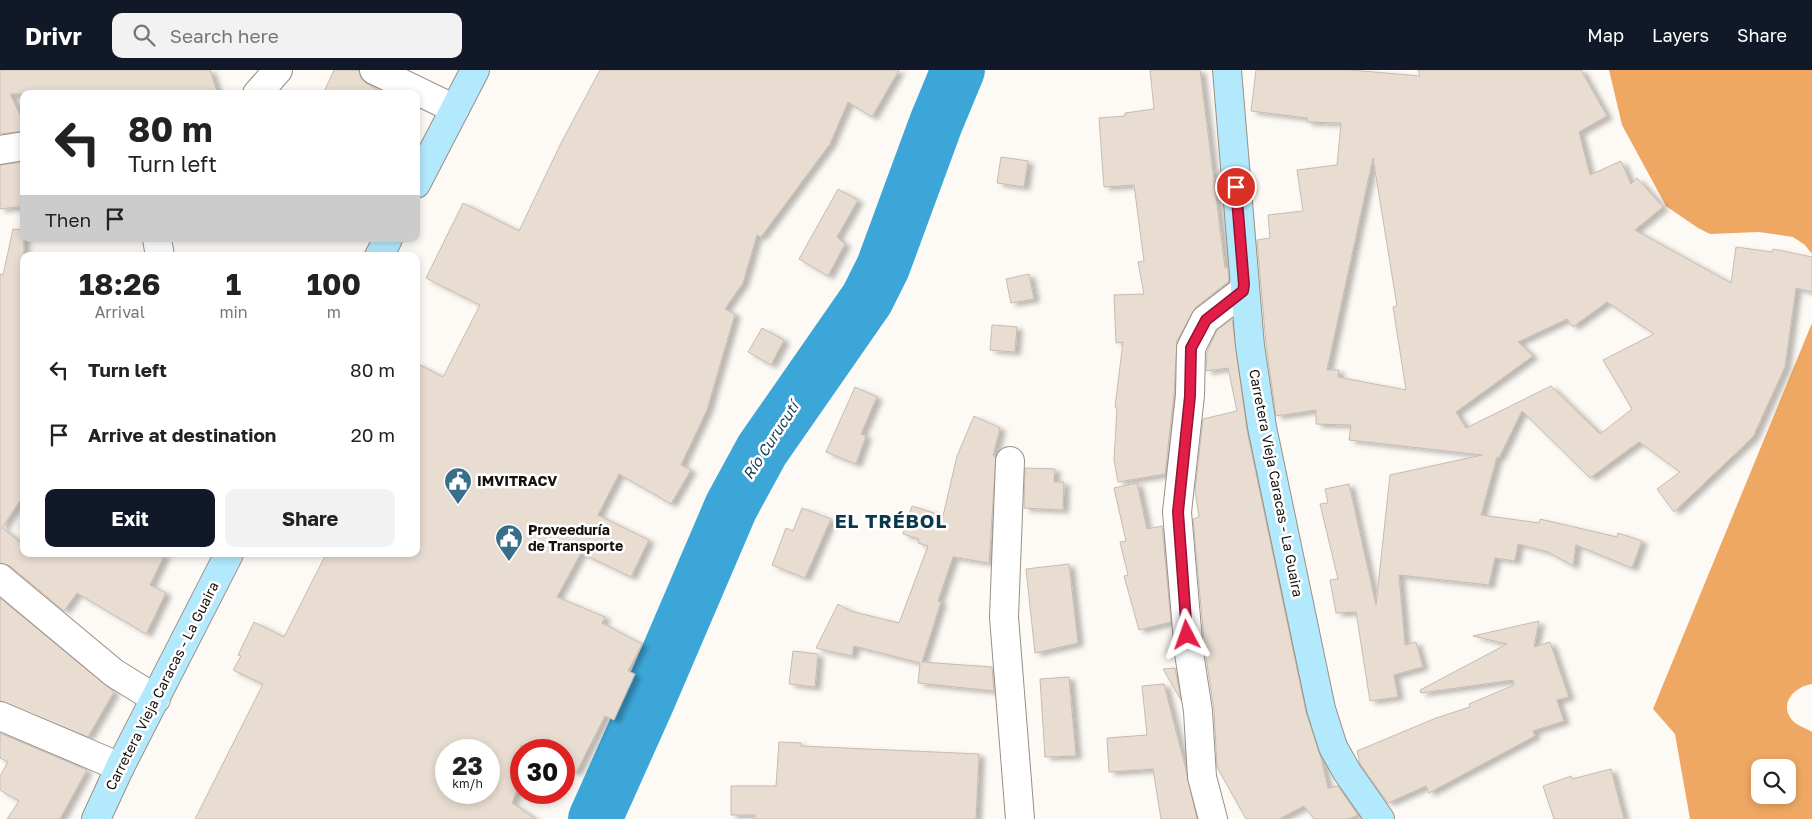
<!DOCTYPE html>
<html lang="en">
<head>
<meta charset="utf-8">
<style>
  :root { --surface:#fff; --page:#f2f2f2; --text:#222; --muted:#767676; --accent:#111827 }
  body { margin:0; font-family:"Golos Text",sans-serif; background:var(--page); color:var(--text); height:100vh; display:flex; flex-direction:column; font-size:19px; white-space:nowrap }
  * { box-sizing:border-box; margin:0 }
  p { font-size:16px; color:var(--muted) }
  .icon { flex:none; width:28px; height:28px; fill:none; stroke:currentColor; stroke-width:2; stroke-linecap:round; stroke-linejoin:round }
  .map { position:relative; flex:1; overflow:hidden }
  .drawer { position:absolute; left:20px; top:182px; width:400px; height:305px; display:flex; flex-direction:column; background:var(--surface); border-radius:10px; box-shadow:0 2px 8px #0003 }
  .drawer>* { flex:none }
  .banner { position:absolute; left:20px; top:20px; width:400px; height:152px; border-radius:10px; box-shadow:0 2px 8px #0003; background:#fff; color:var(--text); overflow:hidden }
  .controls { position:absolute; left:1751px; top:689px; display:grid; gap:10px }
  .controls a { display:grid; place-items:center; width:45px; height:45px; border-radius:10px; background:var(--surface); box-shadow:0 2px 8px #0003; font-size:25px }
  .speed { position:absolute; left:435px; top:669px; display:flex; gap:10px; font-size:25px; font-weight:700; text-align:center }
  .speed>* { display:grid; place-content:center; width:65px; height:65px; border-radius:50%; background:var(--surface); box-shadow:0 2px 8px #0003; line-height:1 }
  .speed small { font-size:12px; font-weight:400 }
  .speed .limit { border:8px solid #d22; background:#fff; color:#111 }
  .pin { position:absolute; display:grid; place-items:center; width:42px; height:42px; color:#fff; margin:-21px; border:2px solid #fff; border-radius:50%; box-shadow:0 1px 5px #0007 }
  .me { position:absolute; width:55px; margin:-28px; rotate:356deg; stroke-linejoin:round; filter:drop-shadow(0 0 4px #0008) }
  .turn { display:flex; align-items:center; gap:18px; height:105px; padding:0 25px; font-size:22px }
  .turn .icon { width:65px; height:65px; stroke-width:2.5 }
  .turn b { display:block; font-size:35px; line-height:42px }
  .then { display:flex; align-items:center; height:48px; padding:0 25px; background:#0003; gap:10px; font-size:19px }
  .eta { display:flex; justify-content:space-evenly; align-items:center; height:85px; text-align:center }
  .eta b { font-size:30px; font-weight:700; line-height:35px }
  .button { display:flex; gap:10px; margin-top:auto; padding:10px 25px }
  .button a { flex:1; height:58px; border-radius:10px; background:var(--accent); color:#fff; font-size:20px; font-weight:700; line-height:58px; text-align:center }
  .button a+a { background:var(--page); color:var(--text) }
  ul { padding:0; list-style:none }
  li { display:flex; align-items:center; gap:15px; height:65px; padding:0 25px }
  li div { flex:1 }
  li b { display:block; font-size:19px }
  li em { font-style:normal }
  header { display:flex; align-items:center; gap:30px; box-sizing:border-box; height:70px; padding:0 25px; background:var(--accent); color:#fff }
  header strong { font-size:24px }
  nav { display:flex; gap:28px; margin-inline-start:auto; font-size:18px }
  .search { width:350px; height:45px; background:var(--page); display:flex; align-items:center; gap:12px; box-sizing:border-box; padding:0 18px; border-radius:10px; color:var(--muted); font-size:19px }
  .map>svg:first-child { display:block }
</style>
</head>
<body>
<header>
<strong>Drivr</strong>
<div class="search"><svg class="icon" aria-label="search" viewBox="0 0 24 24"><circle cx="10" cy="10" r="6"/><path d="M15 15l6 6"/></svg>Search here</div>
<nav><a>Map</a><a>Layers</a><a>Share</a></nav>
</header>
<div class="map">
<svg width="1812" height="749" viewBox="0 0 1812 749">
  <defs>
    <filter id="shadow"><feDropShadow dx="5.5" dy="3" stdDeviation="2.5" flood-color="#0004"/></filter>
  </defs>
  <rect width="100%" height="100%" fill="#fdf9f4"/>
  <!-- forest -->
  <path fill="#efa863" fill-rule="evenodd" d="M 1609,0 L 1812,0 L 1812,184 L 1805,175 L 1793,167 L 1759,162 L 1710,164 L 1698,158 L 1666,136 L 1622,55 Z
    M 1812,253 L 1812,614 C 1796,616 1778,633 1792,650 C 1796,655 1806,658 1812,662 L 1812,749 L 1690,749 L 1675,664 L 1653,639 ZM 1760,698 L 1788,698 L 1788,725 L 1760,725 Z"/>
  <g fill="none" stroke-linecap="round" stroke-linejoin="round">
    <!-- river -->
    <path stroke="#3da6d9" stroke-width="54" d="M 595,749 L 647,633 L 731,437 L 762,380 L 867,229 L 883,197 L 936,53 L 958,0"/>
  </g>
  <!-- building -->
  <path fill="#e9ddd2" stroke="#c7bbb1" fill-rule="evenodd" filter="url(#shadow)" d="M 0,0 L 210,0 L 218,24 L 10,24 L 24,52 L 24,61 L 0,64 Z
    M 334,0 L 359,0 L 361,8 L 367,14 L 387,24 L 323,24 Z
    M 600,0 L 899,0 L 872,47 L 848,32 L 830,74 L 761,167 L 757,165 L 743,213 L 725,239 L 735,244 L 707,340 L 681,395 L 691,400 L 671,434 L 619,404 L 598,445 L 649,470 L 631,507 L 581,483 L 557,527 L 605,547 L 602,553 L 642,574 L 628,601 L 635,604 L 614,650 L 605,646 L 576,703 L 564,697 L 564,680 L 530,680 L 521,675 L 521,710 L 512,733 L 536,749 L 195,749 L 263,614 L 233,600 L 241,586 L 238,585 L 254,552 L 284,567 L 326,484 L 416,484 L 416,293 L 443,307 L 480,235 L 426,208 L 463,133 L 519,161 L 561,73 ZM 446,680 L 489,680 L 489,722 L 446,722 Z
    M 1150,0 L 1200,0 L 1225,198 L 1228,198 L 1229,211 L 1195,238 L 1177,271 L 1174,324 L 1165,404 L 1118,412 L 1114,390 L 1117,338 L 1115,337 L 1123,272 L 1116,273 L 1114,225 L 1144,224 L 1138,192 L 1144,191 L 1134,115 L 1104,117 L 1099,48 L 1125,46 L 1125,43 L 1154,39 Z
    M 1256,0 L 1351,0 L 1420,6 L 1418,0 L 1581,0 L 1607,46 L 1579,62 L 1590,105 L 1621,91 L 1631,114 L 1637,108 L 1663,137 L 1635,160 L 1731,213 L 1736,177 L 1772,182 L 1773,179 L 1812,187 L 1812,222 L 1796,218 L 1785,297 L 1753,367 L 1674,442 L 1657,419 L 1680,402 L 1639,372 L 1590,408 L 1522,341 L 1499,388 L 1497,387 L 1481,445 L 1539,453 L 1540,449 L 1617,467 L 1618,463 L 1642,471 L 1632,498 L 1576,475 L 1573,496 L 1548,482 L 1518,474 L 1515,491 L 1495,488 L 1489,515 L 1399,505 L 1405,575 L 1416,572 L 1423,597 L 1394,605 L 1398,627 L 1370,631 L 1356,542 L 1336,543 L 1330,510 L 1338,509 L 1320,434 L 1328,433 L 1325,419 L 1349,414 L 1376,535 L 1390,405 L 1482,385 L 1349,370 L 1351,355 L 1316,354 L 1316,340 L 1276,346 L 1266,274 L 1257,170 L 1270,168 L 1268,145 L 1303,141 L 1297,100 L 1337,95 L 1341,53 L 1307,52 L 1307,48 L 1251,41 ZM 1373,88 L 1397,236 L 1393,237 L 1406,320 L 1338,307 L 1339,300 L 1327,300 ZM 1607,232 L 1654,264 L 1603,290 L 1632,339 L 1600,364 L 1551,316 L 1466,358 L 1456,342 L 1533,286 L 1518,272 L 1567,249 L 1573,257 Z
    M 1001,87 L 1028,91 L 1024,117 L 997,113 Z
    M 24,92 L 24,136 L 0,139 L 0,95 Z
    M 838,119 L 858,130 L 837,167 L 845,174 L 828,206 L 799,189 Z
    M 13,159 L 24,160 L 24,425 L 2,458 L 24,475 L 24,484 L 165,484 L 150,515 L 166,523 L 146,564 L 77,523 L 64,541 L 10,496 L 0,493 L 0,204 L 3,205 Z
    M 1029,204 L 1034,229 L 1011,233 L 1006,209 Z
    M 1232,249 L 1247,360 L 1306,642 L 1321,688 L 1328,718 L 1338,716 L 1358,745 L 1348,749 L 1314,749 L 1304,736 L 1279,749 L 1246,749 L 1217,697 L 1214,640 L 1205,581 L 1193,449 L 1199,447 L 1195,420 L 1203,349 L 1237,341 L 1228,298 L 1206,301 L 1207,282 L 1217,260 Z
    M 992,255 L 1017,257 L 1015,282 L 990,280 Z
    M 762,258 L 784,270 L 771,295 L 748,282 Z
    M 855,317 L 877,327 L 861,364 L 866,366 L 856,394 L 826,382 Z
    M 974,346 L 1000,358 L 993,386 L 996,386 L 989,493 L 953,487 L 938,531 L 941,532 L 922,592 L 992,597 L 994,621 L 918,613 L 920,593 L 854,576 L 852,586 L 816,578 L 838,534 L 850,541 L 899,553 L 928,476 L 918,473 L 919,469 L 903,464 L 912,436 L 943,446 L 957,386 Z
    M 1025,398 L 1055,399 L 1054,412 L 1064,412 L 1063,440 L 1024,438 Z
    M 1137,413 L 1147,459 L 1162,456 L 1171,552 L 1139,560 L 1124,506 L 1128,505 L 1120,472 L 1126,471 L 1114,418 Z
    M 802,438 L 831,449 L 805,508 L 772,495 L 786,458 L 793,461 Z
    M 1069,494 L 1078,573 L 1035,583 L 1026,499 Z
    M 0,528 L 114,622 L 88,667 L 0,631 Z
    M 1539,551 L 1534,577 L 1550,572 L 1569,627 L 1557,630 L 1564,651 L 1533,661 L 1535,666 L 1429,723 L 1426,716 L 1388,733 L 1360,694 L 1357,681 L 1436,648 L 1470,637 L 1469,634 L 1514,615 L 1513,610 L 1421,623 L 1420,620 L 1507,574 L 1473,566 Z
    M 793,581 L 818,584 L 815,617 L 789,614 Z
    M 1175,598 L 1181,630 L 1163,599 Z
    M 1069,607 L 1076,686 L 1045,687 L 1040,609 Z
    M 1164,614 L 1186,700 L 1197,749 L 1161,749 L 1153,699 L 1109,702 L 1107,668 L 1147,665 L 1142,616 Z
    M 0,663 L 87,700 L 60,749 L 7,749 L 19,731 L 0,720 L 0,706 L 8,692 L 0,688 Z
    M 779,672 L 801,673 L 801,676 L 979,684 L 976,749 L 755,749 L 755,745 L 731,745 L 731,716 L 776,716 Z
    M 1611,699 L 1624,749 L 1554,749 L 1543,716 L 1571,706 L 1572,709 Z"/>
  <g fill="none" stroke-linecap="round" stroke-linejoin="round">
    <!-- street casing -->
    <g stroke="#9a8f85" stroke-width="30">
      <path id="street" d="M 374,0 L 455,39
        M 257,24 L 278,0
        M 0,80 L 24,76
        M 157,169 L 160,186
        M 1010,391 L 1004,547 L 1020,749
        M 0,508 L 114,603 L 156,629
        M 0,646 L 120,697
        M 1213,749 L 1202,707 L 1198,641 L 1189,583 L 1177,442 L 1190,325 L 1191,278 L 1205,250 L 1243,221 L 1244,215"/>
    </g>
    <!-- secondary casing -->
    <g stroke="#9a8f85" stroke-width="30">
      <path id="secondary" d="M 1227,0 L 1250,276 L 1262,357 L 1321,639 L 1333,677 L 1347,702 L 1380,749
        M 416,114 L 475,0
        M 379,186 L 388,169
        M 96,749 L 120,697 L 229,484"/>
    </g>
    <!-- street -->
    <use href="#street" stroke="#fff" stroke-width="28"/>
    <!-- secondary -->
    <use href="#secondary" stroke="#b2e9fd" stroke-width="28"/>
  </g>
  <g fill="none" stroke-linecap="round" stroke-linejoin="round">
    <!-- route casing -->
    <g stroke="#92132f" stroke-width="12">
      <path id="route" d="M 1187,565 L 1178,442 L 1190,326 L 1191,278 L 1206,250 L 1243,221 L 1244,215 L 1236,117"/>
    </g>
    <!-- route -->
    <use href="#route" stroke="#e11d48" stroke-width="9"/>
  </g>
  <!-- icons -->
  <defs>
    <g id="civic-pin" transform="scale(1.4375)"><path d="M0 17L-7.5 6A9.5 9.5 0 1 1 7.5 6Z" fill="#386e89" stroke="#fff"/><path d="M-.6-6.5H3V-4.5H.6V-3L4-1V1h2V6H-6V1h2V-1L-.6-3ZM-1.2 2.5V6h2.4V2.5Z" fill="#fff"/></g>
  </defs>
  <g fill-rule="evenodd">
    <use href="#civic-pin" x="458" y="411"/>
    <use href="#civic-pin" x="509" y="468"/>
  </g>
  <g text-anchor="middle" stroke-width="5" stroke-linejoin="round" paint-order="stroke">
    <!-- poi labels -->
    <g font-size="14" font-weight="bold" fill="#15110d" stroke="#fff" text-anchor="start">
      <text x="477" y="416">IMVITRACV</text>
      <text x="528" y="465">Proveeduría<tspan x="528" dy="16">de Transporte</tspan></text>
    </g>
    <!-- street labels -->
    <g font-size="14" fill="#15110d" stroke="#fff">
      <text transform="translate(1276 413) rotate(79)" y="5">Carretera Vieja Caracas - La Guaira</text>
      <text transform="translate(162 616) rotate(-63)" y="5">Carretera Vieja Caracas - La Guaira</text>
    </g>
    <!-- water labels -->
    <g font-size="15" font-style="italic" fill="#164257" stroke="#fff">
      <text transform="translate(771 371) rotate(-57)" y="5">Río Curucutí</text>
    </g>
    <!-- district labels -->
    <g font-size="19" font-weight="bold" letter-spacing="1" fill="#0a384d" stroke="#fff">
      <text x="891" y="458">EL TRÉBOL</text>
    </g>
  </g>
</svg>
<div class="controls">
<a><svg class="icon" aria-label="search" viewBox="0 0 24 24"><circle cx="10" cy="10" r="6"/><path d="M15 15l6 6"/></svg></a>
</div>
<div class="speed"><div>23<small>km/h</small></div><div class="limit">30</div></div>
<div class="pin" style="left:1236px;top:117px;background:#d93025"><svg class="icon" aria-label="arrive" viewBox="0 0 24 24"><path d="M6 21V4h12l-3 4 3 4H6"/></svg></div>
<svg class="me" style="left:1187px;top:565px" viewBox="-20 -20 40 40"><path d="M0-17L14 15 0 8-14 15z" fill="#e11d48" stroke="#fff" stroke-width="4"/></svg>
<div class="banner">
<div class="turn"><svg class="icon" aria-label="left" viewBox="0 0 24 24"><path d="M17 20v-9H6M10 6l-5 5 5 5"/></svg><div><b>80 m</b>Turn left</div></div>
<div class="then">Then<svg class="icon" aria-label="arrive" viewBox="0 0 24 24"><path d="M6 21V4h12l-3 4 3 4H6"/></svg></div>
</div>
<section class="drawer">
<div class="eta">
<div><b>18:26</b><p>Arrival</p></div>
<div><b>1</b><p>min</p></div>
<div><b>100</b><p>m</p></div>
</div>
<ul>
<li><svg class="icon" aria-label="left" viewBox="0 0 24 24"><path d="M17 20v-9H6M10 6l-5 5 5 5"/></svg><div><b>Turn left</b></div><em>80 m</em></li>
<li><svg class="icon" aria-label="arrive" viewBox="0 0 24 24"><path d="M6 21V4h12l-3 4 3 4H6"/></svg><div><b>Arrive at destination</b></div><em>20 m</em></li>
</ul>
<div class="button"><a>Exit</a><a>Share</a></div>
</section>
</div>
</body>
</html>
